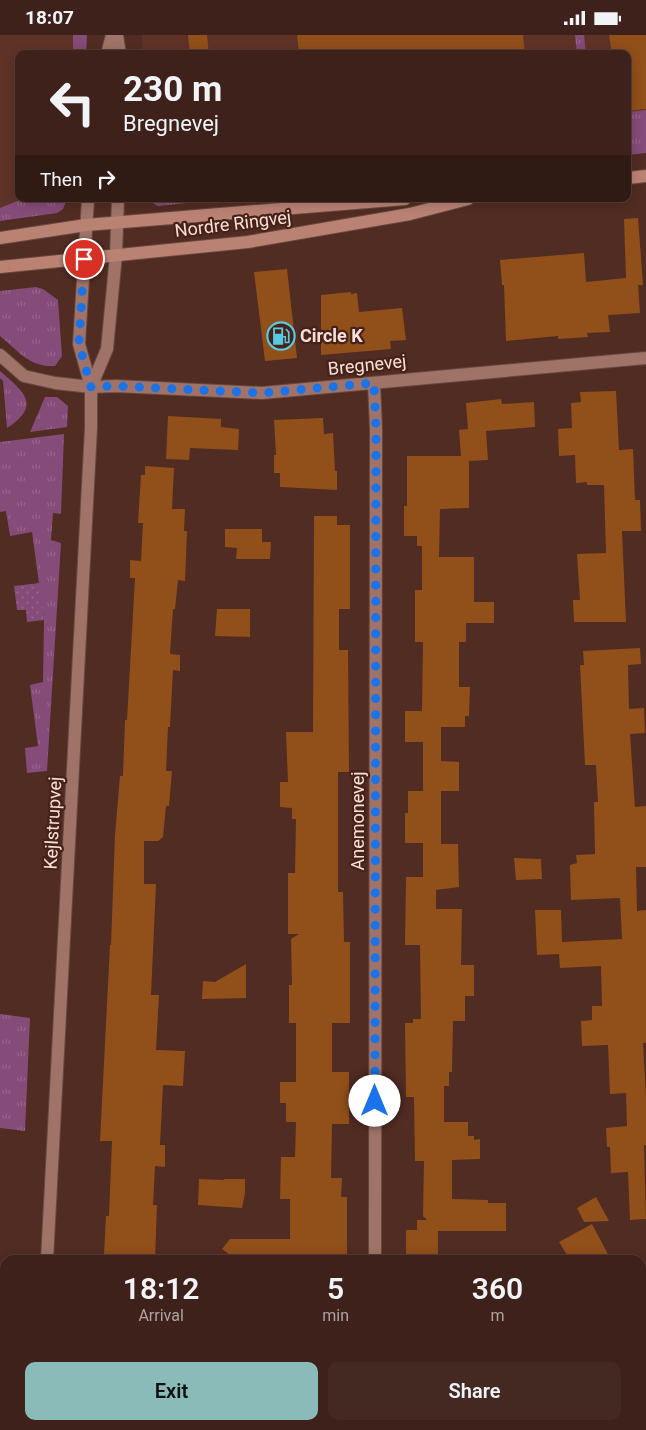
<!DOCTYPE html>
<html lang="en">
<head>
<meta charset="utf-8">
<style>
  :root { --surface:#3d211a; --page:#442923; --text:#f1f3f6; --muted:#ada3a2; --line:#563e39; --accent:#8bbbb9 }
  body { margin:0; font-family:Roboto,sans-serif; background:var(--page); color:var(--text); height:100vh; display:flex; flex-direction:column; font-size:19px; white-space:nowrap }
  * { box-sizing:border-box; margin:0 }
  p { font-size:16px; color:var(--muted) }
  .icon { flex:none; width:28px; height:28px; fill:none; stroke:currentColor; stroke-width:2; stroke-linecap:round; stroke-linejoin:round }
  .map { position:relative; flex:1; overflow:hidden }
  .drawer { position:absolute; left:0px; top:1220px; width:646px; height:175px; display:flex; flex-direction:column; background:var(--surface); border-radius:15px 15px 0 0; box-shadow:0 2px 12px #0003,0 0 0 1px var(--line) }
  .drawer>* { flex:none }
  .top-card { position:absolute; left:15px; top:15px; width:616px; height:152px; border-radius:10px; box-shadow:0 2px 12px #0003,0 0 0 1px var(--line); background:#3d211a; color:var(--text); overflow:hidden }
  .pin { position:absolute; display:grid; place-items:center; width:42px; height:42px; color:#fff; margin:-21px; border:2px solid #fff; border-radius:50%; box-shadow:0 1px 5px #0007 }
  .me { position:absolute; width:55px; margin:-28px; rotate:0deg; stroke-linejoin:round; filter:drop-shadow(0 0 4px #0008) }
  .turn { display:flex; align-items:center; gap:18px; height:105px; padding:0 25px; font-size:22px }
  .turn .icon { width:65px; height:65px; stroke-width:2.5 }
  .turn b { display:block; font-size:35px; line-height:42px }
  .then { display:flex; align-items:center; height:48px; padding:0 25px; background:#0003; gap:10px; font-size:19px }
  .eta { display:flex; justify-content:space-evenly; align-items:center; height:85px; text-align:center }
  .eta b { font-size:30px; font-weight:600; line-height:35px }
  .cta { display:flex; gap:10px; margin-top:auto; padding:10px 25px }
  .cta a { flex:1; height:58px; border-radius:10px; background:var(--accent); color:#111; font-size:20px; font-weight:600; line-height:58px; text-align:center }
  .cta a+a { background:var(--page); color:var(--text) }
  .status { display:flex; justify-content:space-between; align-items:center; height:35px; padding:0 25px; background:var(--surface); direction:ltr }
  .status svg { height:14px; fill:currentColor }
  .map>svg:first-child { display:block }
</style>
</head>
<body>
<div class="status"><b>18:07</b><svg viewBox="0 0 49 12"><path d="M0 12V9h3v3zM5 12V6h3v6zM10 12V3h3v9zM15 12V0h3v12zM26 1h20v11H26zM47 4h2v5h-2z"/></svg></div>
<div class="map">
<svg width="646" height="1395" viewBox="0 0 646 1395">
  <defs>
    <pattern id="grass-tufts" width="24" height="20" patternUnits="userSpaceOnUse" patternTransform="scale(1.25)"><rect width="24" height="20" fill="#854b79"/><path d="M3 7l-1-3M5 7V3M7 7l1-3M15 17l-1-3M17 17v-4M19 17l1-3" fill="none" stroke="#97648b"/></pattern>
    <pattern id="forest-firs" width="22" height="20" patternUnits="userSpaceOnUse" patternTransform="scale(1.25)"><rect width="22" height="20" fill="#854b79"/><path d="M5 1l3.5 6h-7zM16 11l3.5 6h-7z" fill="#97648b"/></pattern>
    <pattern id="park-dots" width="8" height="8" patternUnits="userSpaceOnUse" patternTransform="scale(1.25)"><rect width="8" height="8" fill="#854b79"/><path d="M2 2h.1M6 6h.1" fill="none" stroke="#97648b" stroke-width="1.8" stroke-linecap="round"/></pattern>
  </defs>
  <rect width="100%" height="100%" fill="#512c22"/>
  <!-- built -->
  <path fill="#5f3227" d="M 0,0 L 87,0 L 86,19 L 19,19 L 19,164 L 65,164 L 0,184 Z
    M 142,0 L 646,0 L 646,114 L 628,116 L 628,19 L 142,19 Z"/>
  <!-- grass -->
  <path fill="url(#grass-tufts)" d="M 73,0 L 87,0 L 86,19 L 73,19 Z
    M 575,0 L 584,0 L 586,19 L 577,19 Z
    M 646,75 L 646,118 L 628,120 L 628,77 Z
    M 22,164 L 67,164 L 63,174 L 57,178 L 0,186 L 0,173 Z
    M 145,164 L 225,164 L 158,171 Z
    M 36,252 L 43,254 L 58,265 L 62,321 L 55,331 C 28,332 20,317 0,301 L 0,256 Z
    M 0,336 C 24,357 42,370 7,393 L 3,346 L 0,343 Z
    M 45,362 L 57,362 L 68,371 L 67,392 L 30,397 Z
    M 64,399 L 61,479 L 53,478 L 51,505 L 61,508 L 47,736 L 27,738 L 25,713 L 38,711 L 30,650 L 43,647 L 44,585 L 32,497 L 10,501 L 6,476 L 0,477 L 0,407 Z
    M 0,979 L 30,983 L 25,1096 L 0,1093 Z"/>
  <!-- forest -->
  <path fill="url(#forest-firs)" d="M 178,1390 L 240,1390 L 242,1395 L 183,1395 Z"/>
  <!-- park -->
  <path fill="url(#park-dots)" d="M 40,548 L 44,585 L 27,587 L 26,575 L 17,575 L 14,551 Z"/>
  <!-- building -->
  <path fill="#914f1a" d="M 188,0 L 207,0 L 209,19 L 190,19 Z
    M 297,0 L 523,0 L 525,19 L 299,19 Z
    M 609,0 L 646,0 L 646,74 L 628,76 L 628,19 L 612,19 Z
    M 638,183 L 643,250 L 638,250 L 640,278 L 608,280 L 610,297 L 587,298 L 588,302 L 558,304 L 558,301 L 506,306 L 504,250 L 502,250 L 500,225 L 584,218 L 586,247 L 626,243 L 624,184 Z
    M 287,234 L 297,323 L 265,326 L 254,237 Z
    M 351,257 L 351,259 L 357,258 L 359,277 L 402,273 L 406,305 L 390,306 L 391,314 L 321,320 L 321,260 Z
    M 616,356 L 619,415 L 633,414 L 635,465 L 640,465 L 641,496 L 622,496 L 626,587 L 574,587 L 573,565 L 580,565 L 577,519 L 606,518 L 604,450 L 587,450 L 587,447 L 576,448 L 575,420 L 559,421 L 558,394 L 572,393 L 571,368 L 581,367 L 580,357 Z
    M 501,364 L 502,369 L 534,367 L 535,392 L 486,396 L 488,425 L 469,426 L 469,473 L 440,474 L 439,522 L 474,522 L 474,567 L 494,567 L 494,588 L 466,588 L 466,607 L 459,607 L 459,652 L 470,652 L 469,681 L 465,681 L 465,692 L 441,692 L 441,726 L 459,727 L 459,756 L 441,756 L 441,809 L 458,809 L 459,852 L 436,855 L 436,874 L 462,874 L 461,930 L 474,930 L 474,961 L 465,961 L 465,986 L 453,986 L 452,1037 L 449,1037 L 449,1051 L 444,1051 L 444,1087 L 468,1087 L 468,1101 L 474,1101 L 474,1105 L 480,1104 L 480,1124 L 452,1125 L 452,1164 L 488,1165 L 488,1168 L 506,1168 L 506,1196 L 438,1196 L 438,1225 L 406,1225 L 406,1195 L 417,1195 L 417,1185 L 427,1185 L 423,1181 L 424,1126 L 415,1126 L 414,1062 L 406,1062 L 405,988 L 413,988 L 413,984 L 421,984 L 420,910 L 405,910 L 406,842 L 423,842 L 423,808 L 405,808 L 405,778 L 408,778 L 408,756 L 423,756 L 423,707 L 405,707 L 405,676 L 422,676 L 423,607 L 415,607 L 415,555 L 422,555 L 422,511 L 417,511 L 417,501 L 404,501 L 404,471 L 407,471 L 407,421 L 461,421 L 459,395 L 468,394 L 466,368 Z
    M 168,381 L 221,384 L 221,392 L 239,394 L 238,415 L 190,413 L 189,425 L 166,424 Z
    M 323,383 L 324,399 L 333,398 L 335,436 L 337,436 L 337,455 L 280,452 L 280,438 L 274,438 L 274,420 L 276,420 L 274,385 Z
    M 145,431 L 174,433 L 172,474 L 185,474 L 184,496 L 187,496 L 185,546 L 178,545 L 175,574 L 173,574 L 170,619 L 180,620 L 180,636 L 173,635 L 170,692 L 168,692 L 166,736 L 172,736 L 169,771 L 166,771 L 163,802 L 158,806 L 144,806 L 144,849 L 156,849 L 151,960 L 159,960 L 156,1015 L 185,1016 L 183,1051 L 163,1050 L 160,1110 L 165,1110 L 165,1132 L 155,1131 L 153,1170 L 157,1170 L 155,1225 L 133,1225 L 133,1221 L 104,1219 L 106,1181 L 109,1181 L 112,1106 L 100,1106 L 110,910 L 111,910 L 115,800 L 120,741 L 123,741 L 125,685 L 127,685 L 135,543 L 130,543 L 130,525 L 141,526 L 143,488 L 138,488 L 141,440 L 145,440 Z
    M 314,481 L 337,481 L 337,490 L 350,490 L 350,574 L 339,574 L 339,615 L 348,615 L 349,737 L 338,737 L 338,857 L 343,857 L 344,907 L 350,907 L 350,988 L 332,988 L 332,1037 L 349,1037 L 349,1089 L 332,1089 L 331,1143 L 342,1143 L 341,1162 L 347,1162 L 347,1225 L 237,1225 L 222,1214 L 230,1204 L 290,1204 L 290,1164 L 280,1164 L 281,1122 L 295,1122 L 296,1087 L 286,1087 L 286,1068 L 280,1068 L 280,1047 L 296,1047 L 296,988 L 289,988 L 289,950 L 292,950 L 291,904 L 299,899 L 288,899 L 288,838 L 295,838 L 296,784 L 292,784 L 292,773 L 280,772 L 280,747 L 288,747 L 286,697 L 313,697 Z
    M 225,494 L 262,494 L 262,507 L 271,507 L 270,524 L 236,524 L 237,513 L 225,512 Z
    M 217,574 L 250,574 L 250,602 L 215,601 Z
    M 640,613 L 641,629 L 628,630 L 629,674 L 644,673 L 645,698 L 630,699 L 635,772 L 646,771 L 646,832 L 636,832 L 637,876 L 646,875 L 646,1008 L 643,1008 L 646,1061 L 646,1110 L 644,1110 L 646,1184 L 630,1185 L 628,1137 L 611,1138 L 610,1112 L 607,1112 L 606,1093 L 627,1091 L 626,1058 L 610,1059 L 608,1010 L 582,1011 L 581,986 L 592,985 L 592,971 L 602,971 L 601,931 L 560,933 L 559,919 L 537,920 L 535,875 L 561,875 L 562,907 L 622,904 L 620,863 L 571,865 L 570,830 L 577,828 L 576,820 L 595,819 L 594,767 L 598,767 L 596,730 L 585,730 L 580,630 L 584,630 L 583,616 Z
    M 514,823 L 541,824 L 542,844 L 516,845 Z
    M 246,929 L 246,963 L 202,964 L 203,946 L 215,947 Z
    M 199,1144 L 224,1145 L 224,1144 L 245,1144 L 245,1158 L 242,1173 L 198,1170 Z
    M 596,1162 L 609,1186 L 584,1187 L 577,1173 Z
    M 592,1189 L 611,1225 L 570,1225 L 559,1207 Z"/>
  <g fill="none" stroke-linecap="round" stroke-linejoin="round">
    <!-- minor casing -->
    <g stroke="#684840" stroke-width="14">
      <path id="minor" d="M 0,320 L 24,341 L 55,348 L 91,352 L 116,351 L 262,358 L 646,323
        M 374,348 L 376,394 L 375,1225
        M 380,1390 L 382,1395"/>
    </g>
    <!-- tertiary casing -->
    <g stroke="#684840" stroke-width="14">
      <path id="tertiary" d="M 117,0 L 120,19
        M 107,19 L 112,0
        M 91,352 L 107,314 L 116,220 L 118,164
        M 47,1225 L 91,393 L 91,352 L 79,309 L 88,164
        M 641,1278 L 646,1276
        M 538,1390 L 541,1395
        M 38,1395 L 38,1390
        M 417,1395 L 429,1390"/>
    </g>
    <!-- secondary casing -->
    <g stroke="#684840" stroke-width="14">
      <path id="secondary" d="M 628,143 L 646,141
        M 0,203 L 86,190 L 405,164
        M 0,232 L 248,207 L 410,179 L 468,164"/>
    </g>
    <!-- minor -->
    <use href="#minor" stroke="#9f7368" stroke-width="12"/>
    <!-- tertiary -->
    <use href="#tertiary" stroke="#9f7368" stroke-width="12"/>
    <!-- secondary -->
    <use href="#secondary" stroke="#ba8273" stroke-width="12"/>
  </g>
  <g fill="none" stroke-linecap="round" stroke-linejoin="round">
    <!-- route -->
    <path stroke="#1a73e8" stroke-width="9" stroke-dasharray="0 16.2" d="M 84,224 L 79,309 L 91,352 L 116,351 L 262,358 L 374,348 L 376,394 L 375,1066"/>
  </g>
  <!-- icons -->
  <defs>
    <g id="fuel-ring" transform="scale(1.4375)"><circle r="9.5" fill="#462219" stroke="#57c9e2" stroke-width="1.5"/><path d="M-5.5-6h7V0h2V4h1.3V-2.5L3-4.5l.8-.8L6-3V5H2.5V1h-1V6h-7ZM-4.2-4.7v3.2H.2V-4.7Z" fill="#57c9e2"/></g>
  </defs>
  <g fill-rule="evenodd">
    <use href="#fuel-ring" x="281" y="301"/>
  </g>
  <g text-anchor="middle" stroke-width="4.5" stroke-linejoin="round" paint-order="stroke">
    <!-- street labels -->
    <g font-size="18" fill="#f8dfd8" stroke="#462219">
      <text transform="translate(233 189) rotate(-7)" y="6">Nordre Ringvej</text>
      <text transform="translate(367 330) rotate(-6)" y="6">Bregnevej</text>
      <text transform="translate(358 786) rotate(-90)" y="6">Anemonevej</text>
      <text transform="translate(53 788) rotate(-87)" y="6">Kejlstrupvej</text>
    </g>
    <!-- poi labels -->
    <g font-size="18" font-weight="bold" fill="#f8dfd8" stroke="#462219" text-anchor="start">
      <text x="300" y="307">Circle K</text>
    </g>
  </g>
</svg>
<div class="pin" style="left:84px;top:224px;background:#d93025"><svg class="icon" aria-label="arrive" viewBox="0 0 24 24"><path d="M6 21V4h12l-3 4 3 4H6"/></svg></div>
<svg class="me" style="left:375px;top:1066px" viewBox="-20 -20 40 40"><circle r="19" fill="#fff"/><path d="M0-13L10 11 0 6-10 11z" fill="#1a73e8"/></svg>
<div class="top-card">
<div class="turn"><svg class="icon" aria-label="left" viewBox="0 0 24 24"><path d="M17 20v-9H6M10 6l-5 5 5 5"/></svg><div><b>230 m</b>Bregnevej</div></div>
<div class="then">Then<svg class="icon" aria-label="right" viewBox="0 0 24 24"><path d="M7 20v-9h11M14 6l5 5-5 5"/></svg></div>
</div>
<section class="drawer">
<div class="eta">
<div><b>18:12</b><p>Arrival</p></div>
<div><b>5</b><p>min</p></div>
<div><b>360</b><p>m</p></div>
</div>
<div class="cta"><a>Exit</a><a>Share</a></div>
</section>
</div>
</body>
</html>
